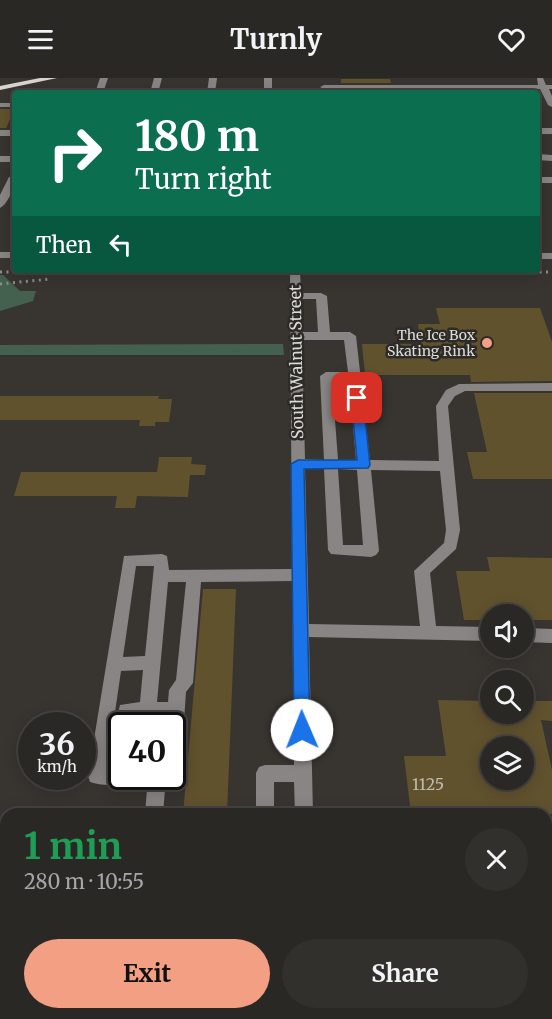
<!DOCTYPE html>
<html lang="en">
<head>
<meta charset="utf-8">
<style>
  :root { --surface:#2a2825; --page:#32302d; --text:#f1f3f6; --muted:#a5a6a7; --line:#464442; --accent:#f39f84 }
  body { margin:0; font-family:Merriweather,serif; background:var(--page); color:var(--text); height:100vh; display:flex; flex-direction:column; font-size:22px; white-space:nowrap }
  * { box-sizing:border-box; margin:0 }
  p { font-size:20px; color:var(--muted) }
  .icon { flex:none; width:33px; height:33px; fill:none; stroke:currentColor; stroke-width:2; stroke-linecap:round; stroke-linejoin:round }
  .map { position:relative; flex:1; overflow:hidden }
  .side { position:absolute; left:0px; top:730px; width:552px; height:212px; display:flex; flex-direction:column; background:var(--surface); border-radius:18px 18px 0 0; box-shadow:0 3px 15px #0003,0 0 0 2px var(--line) }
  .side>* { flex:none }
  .hud { position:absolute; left:12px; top:12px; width:528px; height:183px; border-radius:6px; box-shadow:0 3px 15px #0003,0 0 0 2px var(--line); background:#0b6e4f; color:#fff; overflow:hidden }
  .controls { position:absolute; left:480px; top:526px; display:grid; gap:12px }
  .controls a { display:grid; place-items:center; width:54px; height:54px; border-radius:50%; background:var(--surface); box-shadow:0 3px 15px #0003,0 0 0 2px var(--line); font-size:30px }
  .speed { position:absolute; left:18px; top:634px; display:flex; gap:12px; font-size:30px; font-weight:700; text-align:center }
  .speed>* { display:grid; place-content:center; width:78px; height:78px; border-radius:50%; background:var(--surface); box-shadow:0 3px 15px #0003,0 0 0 2px var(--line); line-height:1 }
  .speed small { font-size:15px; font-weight:400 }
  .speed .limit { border:3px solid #111; border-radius:9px; background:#fff; color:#111 }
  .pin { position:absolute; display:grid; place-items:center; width:51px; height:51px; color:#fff; margin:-26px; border-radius:12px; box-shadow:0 3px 9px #0006 }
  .me { position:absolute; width:66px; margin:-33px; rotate:359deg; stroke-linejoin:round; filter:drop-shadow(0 0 4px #0008) }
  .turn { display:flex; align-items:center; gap:21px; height:126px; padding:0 24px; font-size:27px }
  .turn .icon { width:78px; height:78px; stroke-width:2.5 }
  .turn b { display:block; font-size:42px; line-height:51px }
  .then { display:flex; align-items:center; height:57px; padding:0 24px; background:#0003; gap:12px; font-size:22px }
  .round { display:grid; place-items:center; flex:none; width:63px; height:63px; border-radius:32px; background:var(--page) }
  .summary { display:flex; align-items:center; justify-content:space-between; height:102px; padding:0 24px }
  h1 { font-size:36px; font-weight:700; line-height:45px; color:#1e9e55 }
  .action { display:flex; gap:12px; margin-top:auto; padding:12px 24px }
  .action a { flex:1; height:69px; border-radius:36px; background:var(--accent); color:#111; font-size:24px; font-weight:700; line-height:69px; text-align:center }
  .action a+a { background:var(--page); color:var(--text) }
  header { display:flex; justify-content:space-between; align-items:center; height:78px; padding:0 24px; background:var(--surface); font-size:27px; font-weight:700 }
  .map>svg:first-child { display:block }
</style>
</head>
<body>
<header><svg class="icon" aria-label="menu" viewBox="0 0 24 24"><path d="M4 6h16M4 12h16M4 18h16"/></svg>Turnly<svg class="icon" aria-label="heart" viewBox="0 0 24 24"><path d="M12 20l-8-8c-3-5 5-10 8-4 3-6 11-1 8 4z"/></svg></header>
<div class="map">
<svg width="552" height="941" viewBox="0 0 552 941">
  <rect width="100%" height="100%" fill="#383531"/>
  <!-- green -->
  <path fill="#44604e" d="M 0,197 L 3,197 L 20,213 L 36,213 L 33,223 L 0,233 Z
    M 283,266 L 284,277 L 0,277 L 0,267 Z
    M 0,776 L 6,776 L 6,832 L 0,831 Z"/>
  <!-- building -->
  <path fill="#61522e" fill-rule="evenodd" d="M 341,1 L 390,1 L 391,5 L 341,5 Z
    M 0,31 L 15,31 L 6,50 L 0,50 Z
    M 436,230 L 540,230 L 552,264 L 552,303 L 471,304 L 470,297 L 365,297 L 362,266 L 421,266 L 418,246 L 440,246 Z
    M 474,315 L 552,315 L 552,401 L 473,401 L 467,374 L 487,374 Z
    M 0,318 L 159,318 L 158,321 L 172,321 L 169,344 L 155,344 L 155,348 L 139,348 L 140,342 L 0,342 Z
    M 159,379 L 192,379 L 191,386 L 206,387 L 205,397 L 190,397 L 188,419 L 137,418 L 135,430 L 115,430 L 117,418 L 14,418 L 21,394 L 157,394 Z
    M 487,479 L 552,480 L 552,542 L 524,542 L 524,537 L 490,537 L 490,542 L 464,542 L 456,493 L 490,493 Z
    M 203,511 L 236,511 L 227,736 L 183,736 Z
    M 438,622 L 490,623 L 490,636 L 524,636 L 524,623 L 552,623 L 552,643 L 541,642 L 552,692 L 552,736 L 455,736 L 454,734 L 411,736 L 404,678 L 446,678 ZM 490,669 L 524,669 L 524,702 L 490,702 Z"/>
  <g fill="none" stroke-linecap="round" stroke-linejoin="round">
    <!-- minor -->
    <path fill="#888584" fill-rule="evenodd" d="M 100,0 L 108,0 L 103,15 L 95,15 Z
      M 154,0 L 162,0 L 158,15 L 150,15 Z
      M 209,0 L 217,0 L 215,15 L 207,15 Z
      M 264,0 L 272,0 L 272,15 L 264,15 Z
      M 537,0 L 543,0 L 546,7 L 552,7 L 552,11 L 549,11 L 552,18 L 552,29 L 548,27 L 540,11 L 324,11 L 320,9 L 324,7 L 538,7 Z
      M 0,25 L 15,25 L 15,29 L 0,29 Z
      M 537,50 L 552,50 L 552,56 L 537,56 Z
      M 0,52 L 15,52 L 15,58 L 0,58 Z
      M 537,76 L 552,77 L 552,83 L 537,82 Z
      M 0,78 L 15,78 L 15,84 L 0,84 Z
      M 9,99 L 15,99 C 15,109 8,126 0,130 L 0,117 Z
      M 537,99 L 552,99 L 552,105 L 537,105 Z
      M 0,174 L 15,174 L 15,180 L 0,180 Z
      M 537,175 L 552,175 L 552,181 L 537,181 Z
      M 290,192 L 300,192 L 301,215 L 321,215 L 327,218 L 330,254 L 350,254 L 356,258 L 370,382 L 439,383 L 436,328 L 446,312 L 459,306 L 552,305 L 552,313 L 465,313 L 455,318 L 448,328 L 460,452 L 456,471 L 430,495 L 436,548 L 490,549 L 490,563 L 309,559 L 313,736 L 295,736 L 294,704 L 274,704 L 274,736 L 256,736 L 256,695 L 259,689 L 265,687 L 294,687 L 292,503 L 201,504 L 193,605 L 186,614 L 181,687 L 178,693 L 172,695 L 172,648 L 166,648 L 167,640 L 156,640 L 155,648 L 137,648 L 138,640 L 134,640 L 133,648 L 122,648 L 122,655 L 118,654 L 115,648 L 120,627 L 140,624 L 143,592 L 121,593 L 107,689 L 116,658 L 122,656 L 122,699 L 131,699 L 129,704 C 118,708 101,708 90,704 L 88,698 L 124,478 L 162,476 L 167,478 L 169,492 L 292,491 ZM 301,221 L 316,221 L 318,254 L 302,254 ZM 302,262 L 344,262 L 348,294 L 326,294 L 320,298 L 324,382 L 305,381 ZM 332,302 L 349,302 L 356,382 L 338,382 ZM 305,391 L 324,391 L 328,472 L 331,476 L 371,479 L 376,477 L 379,473 L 371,392 L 440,393 L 446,452 L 444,465 L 414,493 L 420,548 L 309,546 ZM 338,391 L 357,392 L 363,467 L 343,467 ZM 136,488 L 154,488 L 145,578 L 123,579 ZM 168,504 L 186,504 L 176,602 L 169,612 L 168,624 L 157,624 Z
      M 524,550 L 552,551 L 552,565 L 524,564 Z
      M 148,699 L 166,699 L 163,736 L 145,736 Z
      M 296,936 L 318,936 L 318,941 L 296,941 Z"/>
    <!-- major -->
    <path fill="#dbd5d2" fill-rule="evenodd" d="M 40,0 L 57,0 L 0,12 L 0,8 Z"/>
    <!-- rail -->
    <path stroke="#8f8d8a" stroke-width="3" stroke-dasharray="2 4.5" stroke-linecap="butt" d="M 0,194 L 552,194
      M 0,206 L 50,201"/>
  </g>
  <!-- route -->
  <path fill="#1a73e8" stroke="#114b97" stroke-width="1.5" d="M 357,317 L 363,320 L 370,387 L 368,390 L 304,391 L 310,652 L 308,657 L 302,659 L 297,657 L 294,652 L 291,386 L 298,382 L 357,382 L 351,320 Z"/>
  <!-- markers -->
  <circle fill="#f39f84" stroke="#2d2b27" stroke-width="2" cx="487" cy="265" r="6"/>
  <g text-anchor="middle" stroke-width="5" stroke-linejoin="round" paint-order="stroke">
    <!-- far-poi labels -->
    <g font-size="14" fill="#dddcd9" stroke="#2d2b27" text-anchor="end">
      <text x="475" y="262">The Ice Box<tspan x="475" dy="16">Skating Rink</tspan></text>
    </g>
    <!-- street labels -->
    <g font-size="16" fill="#dddcd9" stroke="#2d2b27">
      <text transform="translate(296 284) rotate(-91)" y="6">South Walnut Street</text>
    </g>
    <!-- near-number labels -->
    <g font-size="16" fill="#bebaae">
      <text x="428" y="712">1125</text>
    </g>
  </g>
</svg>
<div class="controls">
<a><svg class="icon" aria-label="sound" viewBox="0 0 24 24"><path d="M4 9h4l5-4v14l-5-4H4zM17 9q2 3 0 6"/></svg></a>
<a><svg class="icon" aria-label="search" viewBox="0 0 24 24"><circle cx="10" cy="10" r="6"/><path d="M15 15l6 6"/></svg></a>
<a><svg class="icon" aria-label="layers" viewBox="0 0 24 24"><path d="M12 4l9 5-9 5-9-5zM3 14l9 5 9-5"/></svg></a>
</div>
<div class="speed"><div>36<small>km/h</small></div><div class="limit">40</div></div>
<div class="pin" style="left:357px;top:320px;background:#d93025"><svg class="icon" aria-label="arrive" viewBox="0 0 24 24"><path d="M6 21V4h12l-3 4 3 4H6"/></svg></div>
<svg class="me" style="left:302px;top:652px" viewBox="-20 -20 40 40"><circle r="19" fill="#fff"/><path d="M0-13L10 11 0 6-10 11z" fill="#1a73e8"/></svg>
<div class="hud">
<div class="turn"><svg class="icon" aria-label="right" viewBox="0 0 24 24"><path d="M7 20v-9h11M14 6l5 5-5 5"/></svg><div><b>180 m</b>Turn right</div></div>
<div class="then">Then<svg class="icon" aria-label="left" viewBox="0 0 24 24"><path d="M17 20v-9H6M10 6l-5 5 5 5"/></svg></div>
</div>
<section class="side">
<div class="summary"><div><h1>1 min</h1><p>280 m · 10:55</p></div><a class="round"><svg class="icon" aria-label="close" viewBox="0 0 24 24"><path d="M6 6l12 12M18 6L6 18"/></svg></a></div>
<div class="action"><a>Exit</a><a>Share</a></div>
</section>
</div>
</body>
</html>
